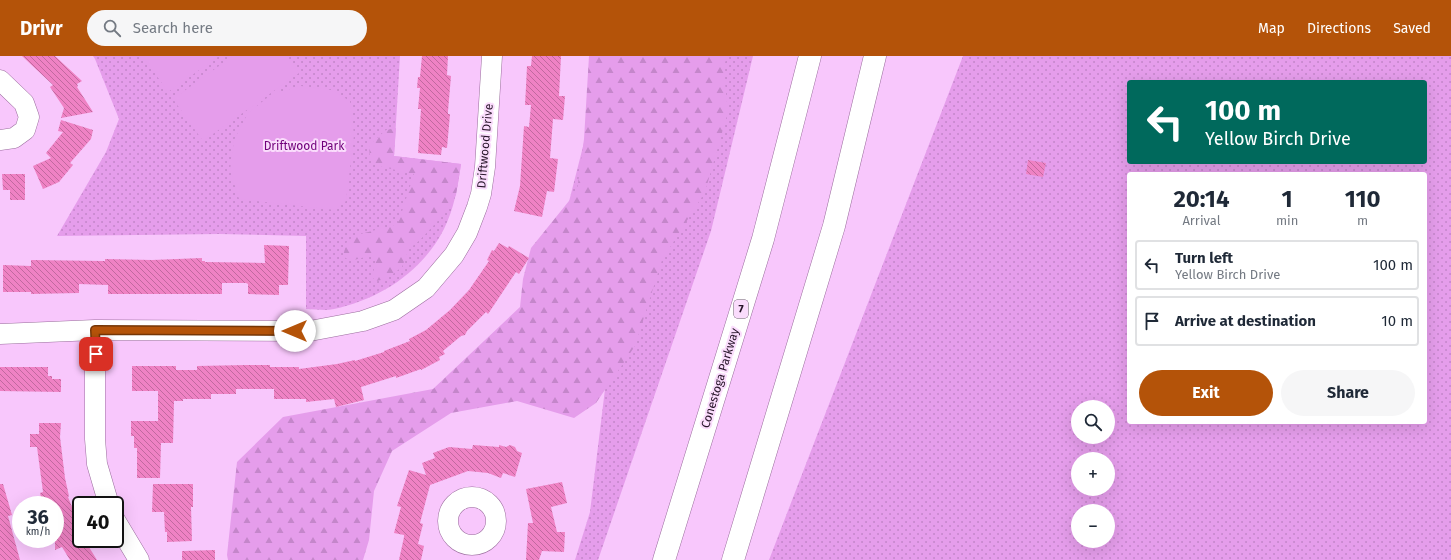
<!DOCTYPE html>
<html lang="en">
<head>
<meta charset="utf-8">
<style>
  :root { --surface:#fff; --page:#f6f6f7; --text:#1f2937; --muted:#747a83; --line:#e0e1e3; --accent:#b45309 }
  body { margin:0; font-family:"Fira Sans",sans-serif; background:var(--page); color:var(--text); height:100vh; display:flex; flex-direction:column; font-size:15px; white-space:nowrap }
  * { box-sizing:border-box; margin:0 }
  p { font-size:13px; color:var(--muted) }
  .icon { flex:none; width:22px; height:22px; fill:none; stroke:currentColor; stroke-width:2; stroke-linecap:round; stroke-linejoin:round }
  .map { position:relative; flex:1; overflow:hidden }
  .drawer { position:absolute; left:1127px; top:116px; width:300px; height:252px; display:flex; flex-direction:column; background:var(--surface); border-radius:4px; box-shadow:0 4px 16px #0002 }
  .drawer>* { flex:none }
  .top-card { position:absolute; left:1127px; top:24px; width:300px; height:84px; border-radius:4px; box-shadow:0 4px 16px #0002; background:#00695c; color:#fff; overflow:hidden }
  .fabs { position:absolute; left:1071px; top:344px; display:grid; gap:8px }
  .fabs a { display:grid; place-items:center; width:44px; height:44px; border-radius:50%; background:var(--surface); box-shadow:0 4px 16px #0002; font-size:20px }
  .speed { position:absolute; left:12px; top:440px; display:flex; gap:8px; font-size:20px; font-weight:700; text-align:center }
  .speed>* { display:grid; place-content:center; width:52px; height:52px; border-radius:50%; background:var(--surface); box-shadow:0 4px 16px #0002; line-height:1 }
  .speed small { font-size:10px; font-weight:400 }
  .speed .limit { border:2px solid #111; border-radius:6px; background:#fff; color:#111 }
  .pin { position:absolute; display:grid; place-items:center; width:34px; height:34px; color:#fff; margin:-17px; border-radius:8px; box-shadow:0 2px 6px #0006 }
  .me { position:absolute; width:44px; margin:-22px; rotate:270deg; stroke-linejoin:round; filter:drop-shadow(0 0 3px #0008) }
  .turn { display:flex; align-items:center; gap:14px; height:84px; padding:0 12px; font-size:18px }
  .turn .icon { width:52px; height:52px; stroke-width:2.5 }
  .turn b { display:block; font-size:28px; line-height:34px }
  .eta { display:flex; justify-content:space-evenly; align-items:center; height:68px; text-align:center }
  .eta b { font-size:24px; font-weight:700; line-height:28px }
  .button { display:flex; gap:8px; margin-top:auto; padding:8px 12px }
  .button a { flex:1; height:46px; border-radius:24px; background:var(--accent); color:#fff; font-size:16px; font-weight:700; line-height:46px; text-align:center }
  .button a+a { background:var(--page); color:var(--text) }
  ul { padding:0; list-style:none }
  li { display:flex; align-items:center; gap:12px; height:50px; margin:0 8px 6px; padding:0 4px; border:2px solid var(--line); border-radius:4px }
  li div { flex:1 }
  li b { display:block; font-size:15px }
  li em { font-style:normal }
  header { display:flex; align-items:center; gap:24px; box-sizing:border-box; height:56px; padding:0 20px; background:var(--accent); color:#fff }
  header strong { font-size:19px }
  nav { display:flex; gap:22px; margin-inline-start:auto; font-size:14px }
  .search { width:280px; height:36px; background:var(--page); display:flex; align-items:center; gap:10px; box-sizing:border-box; padding:0 14px; border-radius:22px; color:var(--muted); font-size:15px }
  .map>svg:first-child { display:block }
</style>
</head>
<body>
<header>
<strong>Drivr</strong>
<div class="search"><svg class="icon" aria-label="search" viewBox="0 0 24 24"><circle cx="10" cy="10" r="6"/><path d="M15 15l6 6"/></svg>Search here</div>
<nav><a>Map</a><a>Directions</a><a>Saved</a></nav>
</header>
<div class="map">
<svg width="1451" height="504" viewBox="0 0 1451 504">
  <defs>
    <pattern id="green-dots" width="8" height="8" patternUnits="userSpaceOnUse"><rect width="8" height="8" fill="#e59deb"/><path d="M2 2h.1M6 6h.1" fill="none" stroke="#c486ca" stroke-width="1.8" stroke-linecap="round"/></pattern>
    <pattern id="forest-firs" width="22" height="20" patternUnits="userSpaceOnUse"><rect width="22" height="20" fill="#e59deb"/><path d="M5 1l3.5 6h-7zM16 11l3.5 6h-7z" fill="#c486ca"/></pattern>
    <pattern id="building-back-hatch" width="6" height="6" patternUnits="userSpaceOnUse"><rect width="6" height="6" fill="#ef82c4"/><path d="M-1 5l2 2M0 0l6 6M5-1l2 2" fill="none" stroke="#c1699f"/></pattern>
  </defs>
  <rect width="100%" height="100%" fill="#f8c7fc"/>
  <!-- green -->
  <path fill="url(#green-dots)" fill-rule="evenodd" d="M 93,0 L 400,0 L 394,100 L 461,108 C 458,130 454,153 444,173 C 422,216 380,243 334,253 C 325,255 315,253 306,253 L 306,180 L 219,178 L 57,180 L 106,96 L 119,63 L 95,3 Z
    M 606,0 L 753,0 L 711,175 L 598,504 L 575,504 L 590,456 L 606,325 L 527,311 Z
    M 963,0 L 1451,0 L 1451,504 L 769,504 ZM 1129,26 L 1425,26 L 1425,106 L 1129,106 ZM 1129,118 L 1425,118 L 1425,366 L 1129,366 ZM 1078,351 L 1108,351 L 1108,381 L 1078,381 ZM 1078,403 L 1108,403 L 1108,433 L 1078,433 ZM 1078,455 L 1108,455 L 1108,485 L 1078,485 Z"/>
  <!-- forest -->
  <path fill="url(#forest-firs)" d="M 589,0 L 729,0 L 723,9 L 728,56 L 705,136 L 662,204 L 635,290 L 596,347 L 574,362 L 517,345 L 451,357 L 392,395 L 374,435 L 369,484 L 363,504 L 228,504 L 227,499 L 237,406 L 283,361 L 433,333 L 520,251 L 523,223 L 531,192 L 577,135 L 584,83 Z
    M 396,72 L 394,100 L 461,108 L 456,139 L 447,155 L 420,184 L 409,193 L 402,211 L 386,223 L 376,225 L 372,221 L 377,202 L 373,199 L 350,205 L 343,200 L 347,185 L 357,179 L 398,168 L 414,118 L 378,110 L 370,102 L 369,89 L 386,74 Z"/>
  <!-- pitch -->
  <path fill="#e59deb" d="M 143,0 L 219,0 L 168,36 Z
    M 233,0 L 287,0 L 299,17 L 203,85 L 173,43 Z
    M 301,30 L 331,34 L 350,45 L 354,79 L 346,145 L 335,154 L 239,143 L 230,114 L 234,84 L 248,57 L 272,38 Z"/>
  <!-- building -->
  <path fill="url(#building-back-hatch)" d="M 22,0 L 55,0 L 82,25 L 77,28 L 78,30 L 77,31 L 93,56 L 61,62 L 64,52 L 50,31 L 53,29 Z
    M 422,0 L 448,0 L 447,19 L 451,20 L 448,55 L 448,58 L 450,58 L 447,92 L 442,91 L 441,99 L 418,97 L 421,53 L 418,53 L 420,32 L 417,32 L 418,21 L 420,21 Z
    M 532,0 L 561,0 L 559,40 L 565,40 L 563,64 L 553,63 L 550,102 L 558,103 L 554,136 L 547,135 L 542,161 L 514,155 L 520,130 L 524,70 L 529,71 L 531,49 L 525,49 L 526,31 L 527,10 L 531,10 Z
    M 61,64 L 93,74 L 91,83 L 70,107 L 73,109 L 59,126 L 43,133 L 33,110 L 51,102 L 46,97 L 63,76 L 58,75 Z
    M 1028,104 L 1046,107 L 1043,121 L 1026,118 Z
    M 2,118 L 25,118 L 25,144 L 10,144 L 10,134 L 3,134 Z
    M 499,187 L 508,192 L 509,190 L 529,202 L 519,218 L 516,216 L 488,258 L 486,256 L 467,275 L 465,279 L 461,280 L 443,295 L 445,298 L 439,301 L 440,304 L 421,314 L 421,313 L 396,322 L 396,320 L 361,331 L 364,344 L 336,351 L 334,343 L 306,346 L 306,343 L 274,343 L 274,333 L 236,333 L 236,338 L 211,338 L 211,343 L 183,343 L 183,345 L 174,345 L 173,387 L 161,387 L 160,422 L 137,422 L 137,392 L 134,392 L 134,380 L 131,380 L 131,365 L 158,365 L 158,335 L 132,335 L 132,310 L 176,310 L 176,314 L 197,314 L 197,310 L 247,309 L 270,309 L 270,311 L 299,311 L 299,313 L 337,308 L 355,304 L 355,305 L 384,296 L 384,295 L 410,285 L 409,283 L 426,274 L 450,254 L 469,234 L 489,205 L 487,204 L 492,194 L 494,195 Z
    M 264,189 L 289,190 L 288,229 L 279,229 L 279,239 L 248,238 L 248,228 L 246,227 L 222,227 L 222,238 L 108,238 L 108,229 L 79,228 L 79,237 L 31,238 L 31,236 L 3,236 L 3,209 L 31,210 L 31,204 L 105,205 L 105,203 L 152,204 L 202,202 L 202,205 L 205,205 L 205,206 L 265,207 Z
    M 0,311 L 48,311 L 48,320 L 52,320 L 52,323 L 61,323 L 61,336 L 0,335 Z
    M 39,367 L 61,367 L 60,381 L 65,422 L 69,440 L 68,441 L 81,473 L 81,483 L 84,483 L 97,504 L 70,504 L 62,491 L 55,494 L 55,449 L 43,449 L 40,437 L 43,436 L 37,391 L 30,391 L 30,378 L 39,378 Z
    M 473,389 L 499,391 L 499,389 L 506,391 L 510,389 L 515,391 L 517,395 L 522,397 L 515,421 L 503,417 L 501,422 L 488,417 L 468,415 L 430,429 L 420,467 L 423,468 L 418,488 L 424,490 L 421,504 L 399,504 L 404,481 L 404,479 L 394,477 L 401,451 L 397,450 L 409,414 L 426,419 L 422,407 L 435,402 L 433,397 L 449,391 L 472,393 Z
    M 562,426 L 567,447 L 551,451 L 557,476 L 565,476 L 564,496 L 542,495 L 539,504 L 526,504 L 528,467 L 533,467 L 526,433 Z
    M 0,428 L 3,428 L 12,459 L 8,460 L 20,504 L 0,504 Z
    M 153,428 L 193,428 L 193,451 L 191,451 L 192,485 L 167,486 L 167,476 L 165,476 L 164,456 L 152,456 Z
    M 215,494 L 215,504 L 182,504 L 182,495 Z"/>
  <g fill="none" stroke-linecap="round" stroke-linejoin="round">
    <!-- minor casing -->
    <g stroke="#9a6d9d" stroke-width="21">
      <path id="minor" d="M 0,24 L 24,47 L 29,61 L 25,74 L 14,82 L 0,84
        M 95,274 L 95,383 L 97,408 L 109,449
        M 0,278 L 95,274 L 310,275 L 363,265 L 394,254 L 426,232 L 454,199 L 467,177 L 477,151 L 481,138 L 485,111 L 492,0
        M448 465a24 24 0 1 1 48 0a24 24 0 1 1-48 0Z
        M 115,464 L 139,504"/>
    </g>
    <!-- highway casing -->
    <g stroke="#9a6d9d" stroke-width="23">
      <path id="highway" d="M 664,504 L 763,183 L 810,0
        M 733,504 L 834,170 L 875,0"/>
    </g>
    <!-- minor -->
    <use href="#minor" stroke="#fff" stroke-width="20"/>
    <!-- highway -->
    <use href="#highway" stroke="#fff" stroke-width="22"/>
  </g>
  <g fill="none" stroke-linecap="round" stroke-linejoin="round">
    <!-- route casing -->
    <g stroke="#753606" stroke-width="10">
      <path id="route" d="M 96,298 L 95,274 L 295,275"/>
    </g>
    <!-- route -->
    <use href="#route" stroke="#b45309" stroke-width="7"/>
  </g>
  <g text-anchor="middle" stroke-width="4" stroke-linejoin="round" paint-order="stroke">
    <!-- shield labels -->
    <rect fill="#fadcfc" stroke="#665068" stroke-width="1" x="734" y="244" width="14" height="18" rx="3"/>
    <g font-size="11" font-weight="bold" fill="#261428">
      <text x="741" y="257">7</text>
    </g>
    <!-- park labels -->
    <g font-size="12" fill="#70007a" stroke="#fadcfc">
      <text x="304" y="94">Driftwood Park</text>
    </g>
    <!-- street labels -->
    <g font-size="12" fill="#261428" stroke="#fadcfc">
      <text transform="translate(485 90) rotate(-85)" y="4">Driftwood Drive</text>
      <text transform="translate(720 322) rotate(-73)" y="4">Conestoga Parkway</text>
    </g>
  </g>
</svg>
<div class="fabs">
<a><svg class="icon" aria-label="search" viewBox="0 0 24 24"><circle cx="10" cy="10" r="6"/><path d="M15 15l6 6"/></svg></a>
<a>+</a>
<a>−</a>
</div>
<div class="speed"><div>36<small>km/h</small></div><div class="limit">40</div></div>
<div class="pin" style="left:96px;top:298px;background:#d93025"><svg class="icon" aria-label="arrive" viewBox="0 0 24 24"><path d="M6 21V4h12l-3 4 3 4H6"/></svg></div>
<svg class="me" style="left:295px;top:275px" viewBox="-20 -20 40 40"><circle r="19" fill="#fff"/><path d="M0-13L10 11 0 6-10 11z" fill="#b45309"/></svg>
<div class="top-card">
<div class="turn"><svg class="icon" aria-label="left" viewBox="0 0 24 24"><path d="M17 20v-9H6M10 6l-5 5 5 5"/></svg><div><b>100 m</b>Yellow Birch Drive</div></div>
</div>
<section class="drawer">
<div class="eta">
<div><b>20:14</b><p>Arrival</p></div>
<div><b>1</b><p>min</p></div>
<div><b>110</b><p>m</p></div>
</div>
<ul>
<li><svg class="icon" aria-label="left" viewBox="0 0 24 24"><path d="M17 20v-9H6M10 6l-5 5 5 5"/></svg><div><b>Turn left</b><p>Yellow Birch Drive</p></div><em>100 m</em></li>
<li><svg class="icon" aria-label="arrive" viewBox="0 0 24 24"><path d="M6 21V4h12l-3 4 3 4H6"/></svg><div><b>Arrive at destination</b></div><em>10 m</em></li>
</ul>
<div class="button"><a>Exit</a><a>Share</a></div>
</section>
</div>
</body>
</html>
